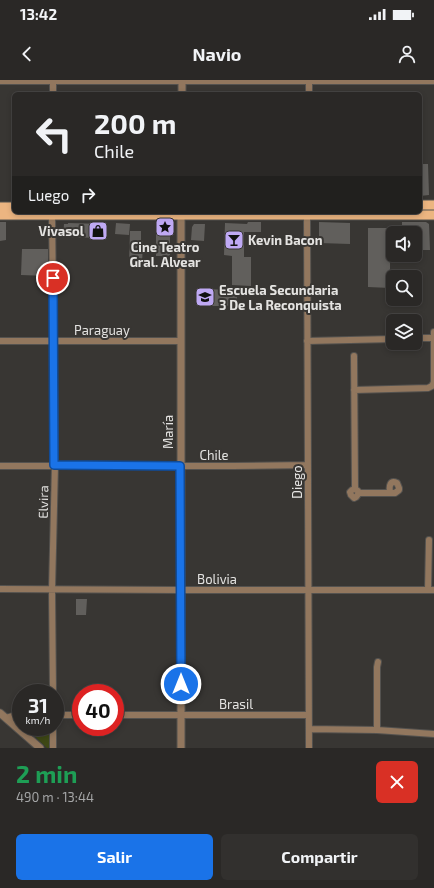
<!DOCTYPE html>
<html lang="es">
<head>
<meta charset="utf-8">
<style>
  :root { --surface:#2a2826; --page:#32302e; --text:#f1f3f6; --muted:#a5a6a7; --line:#464443; --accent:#1a73e8 }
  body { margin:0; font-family:"Exo 2",sans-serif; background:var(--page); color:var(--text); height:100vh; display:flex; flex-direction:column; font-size:15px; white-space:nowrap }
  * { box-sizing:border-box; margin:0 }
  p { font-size:13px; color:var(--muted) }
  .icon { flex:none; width:22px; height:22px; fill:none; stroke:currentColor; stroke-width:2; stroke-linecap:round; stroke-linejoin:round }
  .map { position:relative; height:668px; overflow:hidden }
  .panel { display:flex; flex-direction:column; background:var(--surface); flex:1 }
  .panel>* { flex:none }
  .guide { position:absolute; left:12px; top:12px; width:410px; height:122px; border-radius:6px; box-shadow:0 2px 6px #0003,0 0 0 1px var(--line); background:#2a2826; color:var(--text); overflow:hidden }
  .fabs { position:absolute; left:386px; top:146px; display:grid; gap:8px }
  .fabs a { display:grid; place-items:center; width:36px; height:36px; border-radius:6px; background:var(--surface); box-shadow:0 2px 6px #0003,0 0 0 1px var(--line); font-size:20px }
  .speed { position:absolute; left:12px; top:604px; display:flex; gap:8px; font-size:20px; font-weight:700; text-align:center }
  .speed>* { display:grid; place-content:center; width:52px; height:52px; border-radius:50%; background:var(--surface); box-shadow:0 2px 6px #0003,0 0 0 1px var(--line); line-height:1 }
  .speed small { font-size:10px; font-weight:400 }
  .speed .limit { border:6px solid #d22; background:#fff; color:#111 }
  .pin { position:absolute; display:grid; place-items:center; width:34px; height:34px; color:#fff; margin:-17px; border:2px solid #fff; border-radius:50%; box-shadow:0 1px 4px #0007 }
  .me { position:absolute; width:44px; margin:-22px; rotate:0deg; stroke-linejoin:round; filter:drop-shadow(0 0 3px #0008) }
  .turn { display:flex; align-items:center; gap:14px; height:84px; padding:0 16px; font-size:18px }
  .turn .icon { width:52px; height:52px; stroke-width:2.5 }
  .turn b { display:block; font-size:28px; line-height:34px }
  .then { display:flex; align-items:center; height:38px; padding:0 16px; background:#0003; gap:8px; font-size:15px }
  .round { display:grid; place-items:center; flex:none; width:42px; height:42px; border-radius:6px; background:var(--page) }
  .head { display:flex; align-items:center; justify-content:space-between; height:68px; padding:0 16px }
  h1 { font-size:24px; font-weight:700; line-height:30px; color:#1e9e55 }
  .primary-button { display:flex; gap:8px; margin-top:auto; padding:8px 16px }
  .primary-button a { flex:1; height:46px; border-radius:6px; background:var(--accent); color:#fff; font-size:16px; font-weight:700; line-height:46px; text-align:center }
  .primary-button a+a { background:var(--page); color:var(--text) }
  .status { display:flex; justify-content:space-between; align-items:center; height:28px; padding:0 20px; background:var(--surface); direction:ltr }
  .status svg { height:11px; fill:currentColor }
  header { display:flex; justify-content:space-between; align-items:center; height:52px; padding:0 16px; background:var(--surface); font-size:18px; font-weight:700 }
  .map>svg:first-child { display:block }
</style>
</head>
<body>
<div class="status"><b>13:42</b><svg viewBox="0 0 49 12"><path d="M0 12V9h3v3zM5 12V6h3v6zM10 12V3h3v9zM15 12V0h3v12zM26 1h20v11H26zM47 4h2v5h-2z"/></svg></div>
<header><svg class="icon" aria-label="back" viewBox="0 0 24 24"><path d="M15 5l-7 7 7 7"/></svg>Navio<svg class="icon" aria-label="person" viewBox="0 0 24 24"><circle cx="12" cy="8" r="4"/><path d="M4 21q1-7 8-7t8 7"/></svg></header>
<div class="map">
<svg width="434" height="668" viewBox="0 0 434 668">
  <rect width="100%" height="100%" fill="#383633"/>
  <!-- green -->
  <path fill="#3e4815" d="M 25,647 L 51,647 L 50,668 L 47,668 Z"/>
  <!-- building -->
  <path fill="#615f5c" d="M 420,84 L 428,84 L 429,115 L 420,116 Z
    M 0,142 L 6,142 L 6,160 L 0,161 Z
    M 248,142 L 261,142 L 261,152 L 244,152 L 244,177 L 251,177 L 251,206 L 232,205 L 232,176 L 224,175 L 225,143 L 247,144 Z
    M 319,142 L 350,143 L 350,164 L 319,163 Z
    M 402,142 L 426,142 L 429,144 L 430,170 L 415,170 L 415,153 L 402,153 Z
    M 68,143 L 104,144 L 104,158 L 63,157 L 64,144 L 68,144 Z
    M 116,143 L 130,144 L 129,155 L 115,154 Z
    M 194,144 L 205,144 L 204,161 L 191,160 L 192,147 Z
    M 156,145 L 170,145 L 170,176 L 156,176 Z
    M 368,148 L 390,148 L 390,208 L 368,207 Z
    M 130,151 L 141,151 L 141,161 L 143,161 L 142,185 L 129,184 Z
    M 22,169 L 48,169 L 48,196 L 21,195 Z
    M 202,209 L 237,210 L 237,226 L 202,226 Z
    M 76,519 L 87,519 L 86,535 L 76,535 Z"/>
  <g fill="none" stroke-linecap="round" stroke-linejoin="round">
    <!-- minor casing -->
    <g stroke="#54524f" stroke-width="8">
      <path id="minor" d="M 53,0 L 53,14
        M 0,1 L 434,1
        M 309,14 L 309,0
        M 52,134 L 55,385 L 52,510 L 53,613
        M 307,136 L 309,668
        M 415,258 L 434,258
        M 0,261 L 180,261
        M 307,261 L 393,259
        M 354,276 L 355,409 L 358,411 L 359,413 L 395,413 L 399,410 L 399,408 L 397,403 C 390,400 389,406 390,412
        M 354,310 L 428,308 L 432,306 L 434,302 L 434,252
        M 0,386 L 233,386 L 308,385
        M 355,409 L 352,410 L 350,412 L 351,415 L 354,418 L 356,417 L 359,413
        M 0,509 L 180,510 L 434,510
        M 428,510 L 429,460
        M 55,635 L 81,635
        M 115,635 L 308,635
        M 6,638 L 13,636 L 21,636
        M 309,649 L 377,650 L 434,654
        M 377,650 L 377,587 L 378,582
        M 53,668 L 53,647"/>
    </g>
    <!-- tertiary casing -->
    <g stroke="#54524f" stroke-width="9">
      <path id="tertiary" d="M 182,14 L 182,0
        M 0,633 L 40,668
        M 181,668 L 181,132"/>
    </g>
    <!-- primary casing -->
    <g stroke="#54524f" stroke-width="11">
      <path id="primary" d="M 420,125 L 434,125
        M 0,127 L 14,127
        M 0,135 L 434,135"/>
    </g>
    <!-- minor -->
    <use href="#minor" stroke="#92775e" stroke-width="6"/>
    <!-- tertiary -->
    <use href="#tertiary" stroke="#92775e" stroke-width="7"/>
    <!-- primary -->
    <use href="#primary" stroke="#ecb581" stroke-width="9"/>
  </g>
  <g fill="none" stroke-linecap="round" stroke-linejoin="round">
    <!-- route casing -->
    <g stroke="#114b97" stroke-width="10">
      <path id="route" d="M 53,198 L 54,385 L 180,386 L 181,604"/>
    </g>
    <!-- route -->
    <use href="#route" stroke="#1a73e8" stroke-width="7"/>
  </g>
  <!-- icons -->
  <defs>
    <g id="sight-square" transform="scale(1)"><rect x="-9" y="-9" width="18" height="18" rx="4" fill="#bfa9f4" stroke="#383633"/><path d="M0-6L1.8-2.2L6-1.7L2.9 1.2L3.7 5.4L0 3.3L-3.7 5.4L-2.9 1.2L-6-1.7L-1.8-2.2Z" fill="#111"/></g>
    <g id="shop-square" transform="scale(1)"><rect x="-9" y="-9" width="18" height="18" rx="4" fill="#bfa9f4" stroke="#383633"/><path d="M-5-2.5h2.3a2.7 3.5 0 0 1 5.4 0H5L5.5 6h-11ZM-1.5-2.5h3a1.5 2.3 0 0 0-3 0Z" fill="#111"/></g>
    <g id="bar-square" transform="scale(1)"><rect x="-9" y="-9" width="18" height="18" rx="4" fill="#bfa9f4" stroke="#383633"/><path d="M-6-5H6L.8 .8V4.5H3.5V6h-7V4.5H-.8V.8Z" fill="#111"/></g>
    <g id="school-square" transform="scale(1)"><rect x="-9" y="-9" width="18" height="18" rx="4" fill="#bfa9f4" stroke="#383633"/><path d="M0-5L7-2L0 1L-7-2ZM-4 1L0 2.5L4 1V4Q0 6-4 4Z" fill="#111"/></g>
  </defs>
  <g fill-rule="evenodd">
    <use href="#sight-square" x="165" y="147"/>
    <use href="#shop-square" x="98" y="151"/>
    <use href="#bar-square" x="234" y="160"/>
    <use href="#school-square" x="205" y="217"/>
  </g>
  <g text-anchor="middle" stroke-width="4" stroke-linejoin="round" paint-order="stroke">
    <!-- poi labels -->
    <g font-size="13" font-weight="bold" fill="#e4e3e1" stroke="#383633" text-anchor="start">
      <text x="84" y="156" text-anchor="end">Vivasol</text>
      <text x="248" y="165">Kevin Bacon</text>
      <text x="165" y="172" text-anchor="middle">Cine Teatro<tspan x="165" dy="15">Gral. Alvear</tspan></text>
      <text x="219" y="215">Escuela Secundaria<tspan x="219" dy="15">3 De La Reconquista</tspan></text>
    </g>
    <!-- street labels -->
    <g font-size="13" fill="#e4e3e1" stroke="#383633">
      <text x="102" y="255">Paraguay</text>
      <text transform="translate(168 352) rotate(-90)" y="5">María</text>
      <text x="214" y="380">Chile</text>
      <text transform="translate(297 402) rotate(-90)" y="5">Diego</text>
      <text transform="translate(43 422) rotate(-89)" y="5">Elvira</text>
      <text x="217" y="504">Bolivia</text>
      <text x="236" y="629">Brasil</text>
    </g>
  </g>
</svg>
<div class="fabs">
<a><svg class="icon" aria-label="sound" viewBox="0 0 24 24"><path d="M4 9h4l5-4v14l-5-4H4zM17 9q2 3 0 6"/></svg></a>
<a><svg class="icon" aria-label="search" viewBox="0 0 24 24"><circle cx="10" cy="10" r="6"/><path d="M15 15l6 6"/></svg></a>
<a><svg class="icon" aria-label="layers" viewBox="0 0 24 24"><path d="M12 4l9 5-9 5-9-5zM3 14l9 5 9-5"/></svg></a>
</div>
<div class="speed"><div>31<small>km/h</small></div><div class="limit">40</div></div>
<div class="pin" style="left:53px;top:198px;background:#d93025"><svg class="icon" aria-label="arrive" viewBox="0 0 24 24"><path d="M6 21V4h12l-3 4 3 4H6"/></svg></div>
<svg class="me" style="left:181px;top:604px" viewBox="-20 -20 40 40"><circle r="17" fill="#1a73e8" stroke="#fff" stroke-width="3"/><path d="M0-11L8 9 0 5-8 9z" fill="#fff"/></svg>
<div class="guide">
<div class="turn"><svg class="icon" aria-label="left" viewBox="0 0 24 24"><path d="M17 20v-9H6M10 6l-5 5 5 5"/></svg><div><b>200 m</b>Chile</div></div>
<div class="then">Luego<svg class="icon" aria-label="right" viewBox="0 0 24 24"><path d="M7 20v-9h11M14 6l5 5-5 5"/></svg></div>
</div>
</div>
<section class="panel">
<div class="head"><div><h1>2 min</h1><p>490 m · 13:44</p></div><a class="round" style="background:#d93025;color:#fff"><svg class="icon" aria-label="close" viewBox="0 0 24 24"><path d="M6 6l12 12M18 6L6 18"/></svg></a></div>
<div class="primary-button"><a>Salir</a><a>Compartir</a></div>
</section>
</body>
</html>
